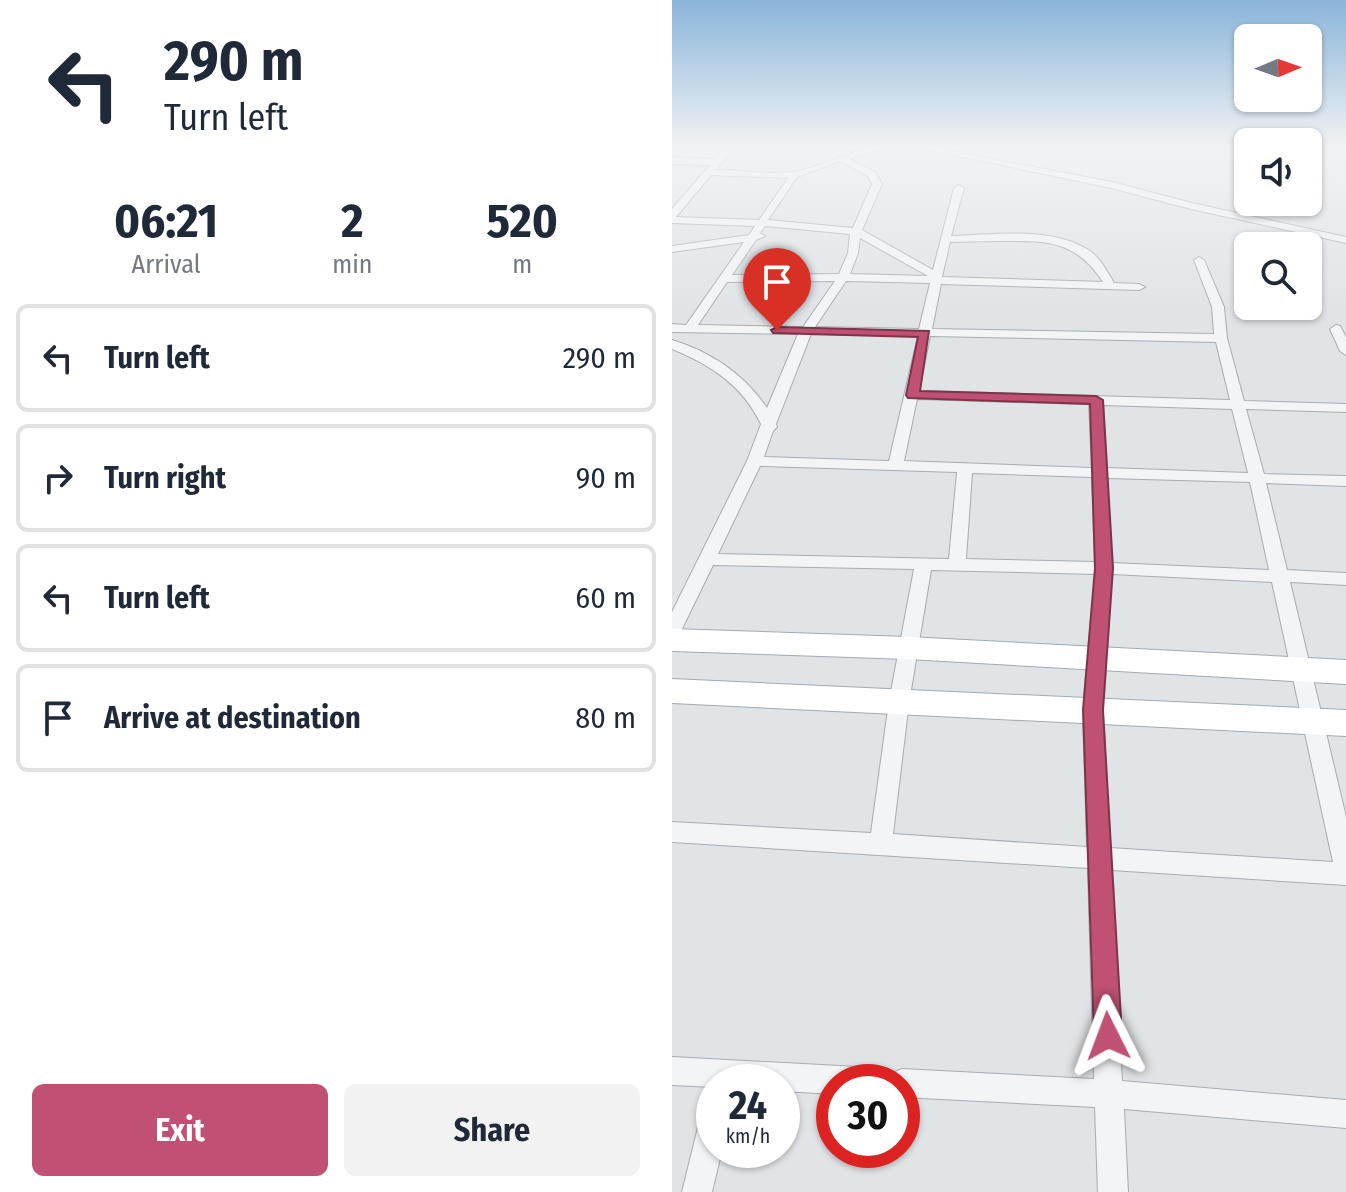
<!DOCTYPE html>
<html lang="en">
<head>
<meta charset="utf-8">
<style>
  :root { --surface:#fff; --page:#f2f2f3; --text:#1f2937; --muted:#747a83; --line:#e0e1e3; --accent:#c05172 }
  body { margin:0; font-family:"Fira Sans Condensed",sans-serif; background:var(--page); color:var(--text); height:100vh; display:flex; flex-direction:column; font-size:30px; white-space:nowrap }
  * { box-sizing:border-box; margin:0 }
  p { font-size:26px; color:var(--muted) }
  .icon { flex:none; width:44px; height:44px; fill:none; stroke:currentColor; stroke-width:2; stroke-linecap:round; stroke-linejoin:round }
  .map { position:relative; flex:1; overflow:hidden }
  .panel { display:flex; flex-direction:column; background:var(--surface); width:672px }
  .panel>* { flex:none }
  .guide { background:#fff; color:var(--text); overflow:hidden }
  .needle { width:52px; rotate:88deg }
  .buttons { position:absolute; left:562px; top:24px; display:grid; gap:16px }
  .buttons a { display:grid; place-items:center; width:88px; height:88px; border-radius:12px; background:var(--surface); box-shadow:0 2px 6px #0004; font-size:40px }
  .speed { position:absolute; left:24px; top:1064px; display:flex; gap:16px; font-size:40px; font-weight:700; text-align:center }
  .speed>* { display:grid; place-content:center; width:104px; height:104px; border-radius:50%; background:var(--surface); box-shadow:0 2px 6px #0004; line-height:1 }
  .speed small { font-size:20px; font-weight:400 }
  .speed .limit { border:12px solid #d22; background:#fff; color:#111 }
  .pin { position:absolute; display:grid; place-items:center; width:68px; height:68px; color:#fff; margin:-82px -34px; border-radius:50% 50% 50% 0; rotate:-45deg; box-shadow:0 0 8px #0007 }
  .pin .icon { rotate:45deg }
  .me { position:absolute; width:88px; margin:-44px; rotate:357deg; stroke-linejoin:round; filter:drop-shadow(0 0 6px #0008) }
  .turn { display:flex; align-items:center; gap:28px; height:168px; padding:0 32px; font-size:36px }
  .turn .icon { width:104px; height:104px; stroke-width:2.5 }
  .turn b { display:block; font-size:56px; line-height:68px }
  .eta { display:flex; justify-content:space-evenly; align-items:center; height:136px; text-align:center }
  .eta b { font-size:48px; font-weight:700; line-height:56px }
  .button { display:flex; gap:16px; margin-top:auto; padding:16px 32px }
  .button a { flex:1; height:92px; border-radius:12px; background:var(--accent); color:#fff; font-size:32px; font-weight:700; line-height:92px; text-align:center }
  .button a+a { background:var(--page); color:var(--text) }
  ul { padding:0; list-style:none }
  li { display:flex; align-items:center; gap:24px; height:108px; margin:0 16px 12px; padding:0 16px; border:4px solid var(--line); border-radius:12px }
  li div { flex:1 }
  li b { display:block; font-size:30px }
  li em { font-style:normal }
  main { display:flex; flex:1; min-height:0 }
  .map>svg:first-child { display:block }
</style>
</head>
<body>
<main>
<section class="panel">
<div class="guide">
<div class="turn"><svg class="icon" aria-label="left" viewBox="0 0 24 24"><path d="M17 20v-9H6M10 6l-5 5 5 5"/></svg><div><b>290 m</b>Turn left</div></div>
</div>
<div class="eta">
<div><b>06:21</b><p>Arrival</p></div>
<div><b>2</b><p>min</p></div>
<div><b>520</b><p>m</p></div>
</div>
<ul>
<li><svg class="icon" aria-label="left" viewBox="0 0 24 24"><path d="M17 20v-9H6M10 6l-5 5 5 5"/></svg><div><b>Turn left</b></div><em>290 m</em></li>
<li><svg class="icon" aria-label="right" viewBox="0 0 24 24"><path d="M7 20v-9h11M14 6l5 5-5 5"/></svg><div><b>Turn right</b></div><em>90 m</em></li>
<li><svg class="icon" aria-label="left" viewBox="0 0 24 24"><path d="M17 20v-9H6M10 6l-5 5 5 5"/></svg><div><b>Turn left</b></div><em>60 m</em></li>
<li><svg class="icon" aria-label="arrive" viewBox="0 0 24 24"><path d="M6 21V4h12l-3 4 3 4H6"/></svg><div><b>Arrive at destination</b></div><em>80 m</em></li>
</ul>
<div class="button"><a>Exit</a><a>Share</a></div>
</section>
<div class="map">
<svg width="674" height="1192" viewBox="0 0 674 1192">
  <rect width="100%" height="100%" fill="#e0e4e7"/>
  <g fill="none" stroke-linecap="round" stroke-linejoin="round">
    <!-- street casing -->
    <g stroke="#a6acb1" stroke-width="2">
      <path id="street" d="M 54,147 L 62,147 L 44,170 C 68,170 95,175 119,172 C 150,169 179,147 216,147 L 177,159 L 203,172 L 210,184 L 190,230 L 261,270 L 282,188 L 287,185 L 292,188 L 279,236 C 321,235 377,226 415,249 C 427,256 435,271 442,283 L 467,284 L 473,287 L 467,290 L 269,284 L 260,329 L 542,334 L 540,307 L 522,260 L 527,257 L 532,260 L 552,307 L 555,338 L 572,401 L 674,404 L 674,412 L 574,409 L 592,474 L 674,476 L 674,486 L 594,483 L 615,570 L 674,573 L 674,585 L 618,582 L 674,817 L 674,885 L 439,870 L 450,1081 L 674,1100 L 674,1128 L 452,1109 L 456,1192 L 426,1192 L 423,1107 L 230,1097 L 230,1082 L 162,1082 L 162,1094 L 110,1091 L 110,1082 L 42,1082 L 42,1087 L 0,1085 L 0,1057 L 204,1068 L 214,1072 L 217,1080 L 220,1073 L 230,1069 L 422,1079 L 416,868 L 0,842 L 0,822 L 199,833 L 217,702 L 242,569 L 41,565 L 9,631 L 7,636 L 0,638 L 0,612 L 75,461 L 89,424 C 70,385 39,365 0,349 L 0,340 C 39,352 72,374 95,408 L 126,334 L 0,332 L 0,324 L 14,325 L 72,242 L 0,252 L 0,246 L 77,235 L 83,226 L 0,223 L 0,209 L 38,165 L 0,164 L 0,158 L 43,159 ZM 168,161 L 196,176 L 200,184 L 181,228 L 96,220 L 125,177 ZM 39,175 L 116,178 L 87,220 L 4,217 ZM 93,226 L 178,234 L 176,253 L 167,274 L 60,275 L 84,240 L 93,236 L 88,233 ZM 188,238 L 256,276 L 178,274 L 186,253 ZM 324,241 C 373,241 402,238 431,282 L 270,277 L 278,242 ZM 163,281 L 131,327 L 26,325 L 55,282 ZM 174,281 L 258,283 L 247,329 L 143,327 ZM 139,334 L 246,336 L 217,461 L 92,457 L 101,431 L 105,427 L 104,424 ZM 258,336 L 544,342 L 558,400 L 247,391 ZM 245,399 L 417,404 L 420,468 L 232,461 ZM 431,405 L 560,409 L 576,473 L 435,468 ZM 88,466 L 285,472 L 277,559 L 46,554 ZM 300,473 L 420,477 L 423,562 L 294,559 ZM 435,478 L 578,482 L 597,570 L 440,563 ZM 259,570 L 423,574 L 411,710 L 415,847 L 221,834 L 237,702 ZM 440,574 L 600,582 L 661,862 L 438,848 L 431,710 Z
        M 243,147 L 258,147 L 440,182 L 520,203 L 674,237 L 674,243 L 519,209 L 439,188 Z
        M 664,325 L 668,326 L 674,337 L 674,355 L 668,351 L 658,329 Z
        M 42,1105 L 42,1150 L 50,1150 L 40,1192 L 10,1192 L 28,1119 L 32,1109 Z"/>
    </g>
    <!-- primary casing -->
    <g stroke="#a1aab2" stroke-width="2">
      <path id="primary" d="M 0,629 L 236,637 L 674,660 L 674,684 L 236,659 L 0,651 Z
        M 0,679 L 674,710 L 674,736 L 0,703 Z"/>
    </g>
    <!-- street -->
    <use href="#street" fill="#f2f4f6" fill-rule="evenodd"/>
    <!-- primary -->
    <use href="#primary" fill="#fff" fill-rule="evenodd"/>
  </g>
  <!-- sky -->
  <linearGradient id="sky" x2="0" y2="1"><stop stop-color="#8ab5da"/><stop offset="0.47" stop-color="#f1f3f4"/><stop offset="1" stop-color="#f1f3f4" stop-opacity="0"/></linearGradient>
  <rect width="674" height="313" fill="url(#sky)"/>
  <!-- route -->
  <path fill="#c05172" stroke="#7d354a" stroke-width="2" d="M 105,327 L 257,331 L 248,391 L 424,396 L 431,400 L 441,568 L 431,710 L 450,1036 L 446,1046 L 436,1050 L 426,1046 L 422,1036 L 411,710 L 423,568 L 418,404 L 236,398 L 234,395 L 246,337 L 101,333 L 99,330 Z"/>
</svg>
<div class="buttons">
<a><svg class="needle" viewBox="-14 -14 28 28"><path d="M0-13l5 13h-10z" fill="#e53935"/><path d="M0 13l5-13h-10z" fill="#747a83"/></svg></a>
<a><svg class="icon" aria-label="sound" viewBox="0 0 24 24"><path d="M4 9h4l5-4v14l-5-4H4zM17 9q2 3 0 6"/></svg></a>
<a><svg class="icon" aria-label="search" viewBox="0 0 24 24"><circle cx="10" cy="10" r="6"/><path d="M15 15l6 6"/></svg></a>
</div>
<div class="speed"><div>24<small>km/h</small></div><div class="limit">30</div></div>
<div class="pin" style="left:105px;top:330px;background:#d93025"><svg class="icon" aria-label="arrive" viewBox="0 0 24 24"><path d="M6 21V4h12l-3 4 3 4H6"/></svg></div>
<svg class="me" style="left:436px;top:1036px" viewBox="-20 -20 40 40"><path d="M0-17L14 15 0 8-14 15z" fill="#c05172" stroke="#fff" stroke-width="4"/></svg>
</div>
</main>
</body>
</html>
